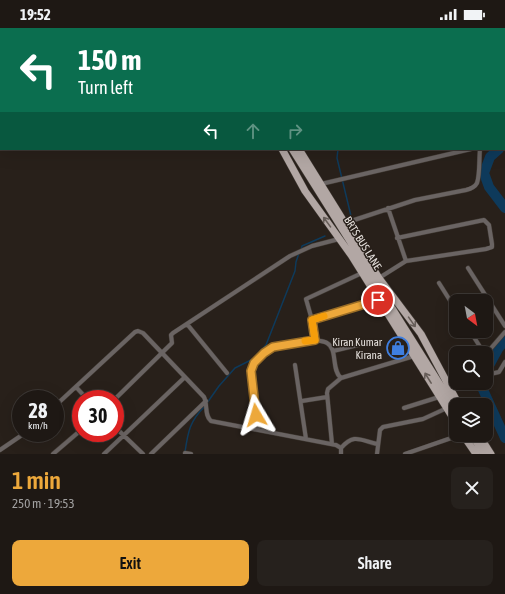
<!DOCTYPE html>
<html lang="en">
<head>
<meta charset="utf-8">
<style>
  :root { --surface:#1e1814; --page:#26211d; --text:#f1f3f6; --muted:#a1a0a0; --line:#3c3734; --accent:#eda83b }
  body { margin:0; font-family:"Asap Condensed",sans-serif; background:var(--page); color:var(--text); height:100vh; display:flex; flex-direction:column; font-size:15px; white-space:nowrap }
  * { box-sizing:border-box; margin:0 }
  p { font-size:13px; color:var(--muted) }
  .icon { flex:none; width:22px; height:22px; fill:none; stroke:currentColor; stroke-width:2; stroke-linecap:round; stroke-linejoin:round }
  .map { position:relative; height:426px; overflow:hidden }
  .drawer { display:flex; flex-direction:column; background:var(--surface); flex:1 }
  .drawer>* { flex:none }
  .guide { position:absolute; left:0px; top:0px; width:505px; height:122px; box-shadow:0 4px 16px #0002,0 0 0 1px var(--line); background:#0b6e4f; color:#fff; overflow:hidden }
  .needle { width:26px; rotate:148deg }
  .fabs { position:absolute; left:449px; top:266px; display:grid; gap:8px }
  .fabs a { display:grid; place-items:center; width:44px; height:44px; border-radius:8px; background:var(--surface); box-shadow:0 4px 16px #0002,0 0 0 1px var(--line); font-size:20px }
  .speed { position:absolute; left:12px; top:362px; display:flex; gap:8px; font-size:20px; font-weight:700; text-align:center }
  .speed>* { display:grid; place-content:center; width:52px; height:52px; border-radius:50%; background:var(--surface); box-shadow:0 4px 16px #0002,0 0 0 1px var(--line); line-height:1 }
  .speed small { font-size:10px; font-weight:400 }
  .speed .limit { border:6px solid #d22; background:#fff; color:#111 }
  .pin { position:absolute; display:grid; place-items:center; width:34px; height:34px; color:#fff; margin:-17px; border:2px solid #fff; border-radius:50%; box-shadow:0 1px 4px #0007 }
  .me { position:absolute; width:44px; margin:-22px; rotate:353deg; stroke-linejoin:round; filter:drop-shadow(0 0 3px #0008) }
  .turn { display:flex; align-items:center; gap:14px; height:84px; padding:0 12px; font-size:18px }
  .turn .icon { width:52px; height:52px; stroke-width:2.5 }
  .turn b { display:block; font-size:28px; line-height:34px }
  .lanes { display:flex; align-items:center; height:38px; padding:0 12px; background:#0003; justify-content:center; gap:20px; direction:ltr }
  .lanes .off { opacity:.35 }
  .round { display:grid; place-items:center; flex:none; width:42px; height:42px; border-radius:8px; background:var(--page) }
  .overview { display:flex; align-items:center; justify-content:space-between; height:68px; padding:0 12px }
  h1 { font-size:24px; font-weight:600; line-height:30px; color:var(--accent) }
  .action { display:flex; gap:8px; margin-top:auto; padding:8px 12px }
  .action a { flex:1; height:46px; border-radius:8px; background:var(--accent); color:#111; font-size:16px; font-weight:600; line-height:46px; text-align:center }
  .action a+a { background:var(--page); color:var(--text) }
  .status { display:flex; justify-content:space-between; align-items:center; height:28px; padding:0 20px; background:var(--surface); direction:ltr }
  .status svg { height:11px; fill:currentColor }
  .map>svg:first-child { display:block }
</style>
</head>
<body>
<div class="status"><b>19:52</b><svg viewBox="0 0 49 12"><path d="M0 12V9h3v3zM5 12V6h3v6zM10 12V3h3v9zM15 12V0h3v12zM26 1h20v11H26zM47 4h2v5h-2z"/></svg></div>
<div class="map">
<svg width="505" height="426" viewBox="0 0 505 426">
  <rect width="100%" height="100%" fill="#28201a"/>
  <!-- green -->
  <path fill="#36523a" d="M 265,0 L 458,0 L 458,1 L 265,1 Z"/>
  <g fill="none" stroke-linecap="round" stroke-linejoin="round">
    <!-- stream -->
    <path stroke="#0e3a5b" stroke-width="1.5" d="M 414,1 L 416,0
      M 338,121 L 337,130 L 351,188
      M 301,222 L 302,218 L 325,208
      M 207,375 L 219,358 L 235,340 L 253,331 L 266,317 L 295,243 L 296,234 L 299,225
      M 185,424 C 188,403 190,393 205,378"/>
    <!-- river -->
    <path stroke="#0e3a5b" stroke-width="10" d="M 467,0 L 467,1
      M 504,54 L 505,54
      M 504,116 L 505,115
      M 499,121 L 490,129 L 484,145 L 489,159 L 505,180
      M 486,343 L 498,321 L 505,312
      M 480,355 L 505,410"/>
    <!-- street casing -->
    <g stroke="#423b35" stroke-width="5">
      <path id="street" d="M 66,1 L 67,0
        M 490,1 L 490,0
        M 0,39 L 1,39
        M 321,156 L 471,121
        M 388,180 L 406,233
        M 345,195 L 415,172 L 466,162 C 470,161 475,159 477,155 C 480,147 479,130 480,121
        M 468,240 L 505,298
        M 362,245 L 306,271 L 312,292 L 315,312 C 319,313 324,313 327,315 C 338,321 331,342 341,350 L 414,328
        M 379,250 L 406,233 L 486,221 L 492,219 L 492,216 L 489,197 L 484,192 L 397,210
        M 439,255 L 456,282
        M 312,292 L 379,272
        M 187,296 L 227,345
        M 470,303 L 484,325
        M 333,323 L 362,316
        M 486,326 L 505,304
        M 295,337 L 306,411
        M 486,347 L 499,344 L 505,334
        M 448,356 L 456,351
        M 76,359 L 87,371
        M 115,371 L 172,315 L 171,307 L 173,305 L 290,228 L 312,218 L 339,211
        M 302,373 L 327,369
        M 55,378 L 135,304 L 138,303 L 143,305 L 204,369 C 208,377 204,387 211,393 L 336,417 L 341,420 L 341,426
        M 404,380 L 439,369
        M 115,399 L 143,426
        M 258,402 L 251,343 C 253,337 256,334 259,330 C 273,314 295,315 315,312
        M 332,416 L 327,365 L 328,361 L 341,350
        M 341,420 C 354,405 360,412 377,416
        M 0,422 L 25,405
        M 185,425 L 191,426
        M 53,426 L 81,402
        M 104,426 L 185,349
        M 151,426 L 206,373
        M 377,426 L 380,402 L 383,399 L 423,391 L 447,380
        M 405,426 L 460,407"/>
    </g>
    <!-- primary casing -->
    <g stroke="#423b35" stroke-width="8">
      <path id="primary" d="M 209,0 L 210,1
        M 216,0 L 217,1
        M 226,0 L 227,1
        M 282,121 L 305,163 L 351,227 L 456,395
        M 292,121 L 456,382
        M 299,121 L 379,250 L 421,306 L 459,377
        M 463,407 L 476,426
        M 472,407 L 484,426
        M 479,407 L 491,426"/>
    </g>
    <!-- street -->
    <use href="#street" stroke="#6a6463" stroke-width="4"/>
    <!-- primary -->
    <use href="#primary" stroke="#b2a7a4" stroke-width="7"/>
  </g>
  <!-- one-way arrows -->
  <defs><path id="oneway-shaft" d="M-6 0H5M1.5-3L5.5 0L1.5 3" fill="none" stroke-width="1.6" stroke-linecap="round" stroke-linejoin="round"/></defs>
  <g stroke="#665d58">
    <use href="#oneway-shaft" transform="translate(327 194) rotate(-126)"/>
    <use href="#oneway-shaft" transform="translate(412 294) rotate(55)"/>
    <use href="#oneway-shaft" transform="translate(428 350) rotate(-122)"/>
  </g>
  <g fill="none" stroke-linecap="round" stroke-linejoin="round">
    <!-- route casing -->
    <g stroke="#9a6d26" stroke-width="10">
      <path id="route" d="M 256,387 L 251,343 L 254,335 L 264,325 L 273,319 L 315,312 L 312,292 L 378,272"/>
    </g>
    <!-- route -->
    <use href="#route" stroke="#eda83b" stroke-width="7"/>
    <!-- slow -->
    <path stroke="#f59e0b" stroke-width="7" d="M 305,313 L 315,312 L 312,292 L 324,288"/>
  </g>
  <!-- icons -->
  <defs>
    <g id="shop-ring" transform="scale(1.15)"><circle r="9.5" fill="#28201a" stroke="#3f7fe0" stroke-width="1.5"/><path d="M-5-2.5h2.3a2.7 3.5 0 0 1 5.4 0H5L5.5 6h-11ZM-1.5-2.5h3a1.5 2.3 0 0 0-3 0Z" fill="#3f7fe0"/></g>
  </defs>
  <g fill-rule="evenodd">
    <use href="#shop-ring" x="398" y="320"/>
  </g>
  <g text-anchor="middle" stroke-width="3" stroke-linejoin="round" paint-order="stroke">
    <!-- street labels -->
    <g font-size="11" fill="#e5e0dc" stroke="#28201a">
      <text transform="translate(363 215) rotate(58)" y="4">BRTS BUS LANE</text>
    </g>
    <!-- poi labels -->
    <g font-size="11" fill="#e5e0dc" stroke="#28201a" text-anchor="end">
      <text x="382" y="318">Kiran Kumar<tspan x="382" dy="13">Kirana</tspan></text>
    </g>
  </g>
</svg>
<div class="fabs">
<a><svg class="needle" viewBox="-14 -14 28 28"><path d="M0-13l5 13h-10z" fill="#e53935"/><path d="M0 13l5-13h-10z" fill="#a1a0a0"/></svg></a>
<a><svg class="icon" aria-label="search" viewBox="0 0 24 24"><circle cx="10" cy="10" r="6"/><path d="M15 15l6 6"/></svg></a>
<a><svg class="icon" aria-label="layers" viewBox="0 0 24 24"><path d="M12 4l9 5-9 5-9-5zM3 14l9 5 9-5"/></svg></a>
</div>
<div class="speed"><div>28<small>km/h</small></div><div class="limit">30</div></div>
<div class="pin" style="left:378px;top:272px;background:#d93025"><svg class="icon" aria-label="arrive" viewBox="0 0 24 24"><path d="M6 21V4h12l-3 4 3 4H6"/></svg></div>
<svg class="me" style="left:256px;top:387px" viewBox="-20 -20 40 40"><path d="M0-17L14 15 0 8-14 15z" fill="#eda83b" stroke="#fff" stroke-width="4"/></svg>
<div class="guide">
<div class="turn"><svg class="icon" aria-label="left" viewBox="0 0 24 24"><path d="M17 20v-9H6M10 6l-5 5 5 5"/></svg><div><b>150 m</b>Turn left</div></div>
<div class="lanes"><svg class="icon" aria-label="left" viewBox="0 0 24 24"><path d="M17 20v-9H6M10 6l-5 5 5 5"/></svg><svg class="icon off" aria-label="ahead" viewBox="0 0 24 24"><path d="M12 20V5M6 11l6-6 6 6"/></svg><svg class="icon off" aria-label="right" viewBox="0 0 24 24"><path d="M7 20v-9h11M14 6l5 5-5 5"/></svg></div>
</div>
</div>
<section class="drawer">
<div class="overview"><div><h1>1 min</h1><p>250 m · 19:53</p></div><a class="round"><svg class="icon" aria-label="close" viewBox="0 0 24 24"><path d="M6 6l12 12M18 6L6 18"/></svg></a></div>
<div class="action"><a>Exit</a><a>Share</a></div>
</section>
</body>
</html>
